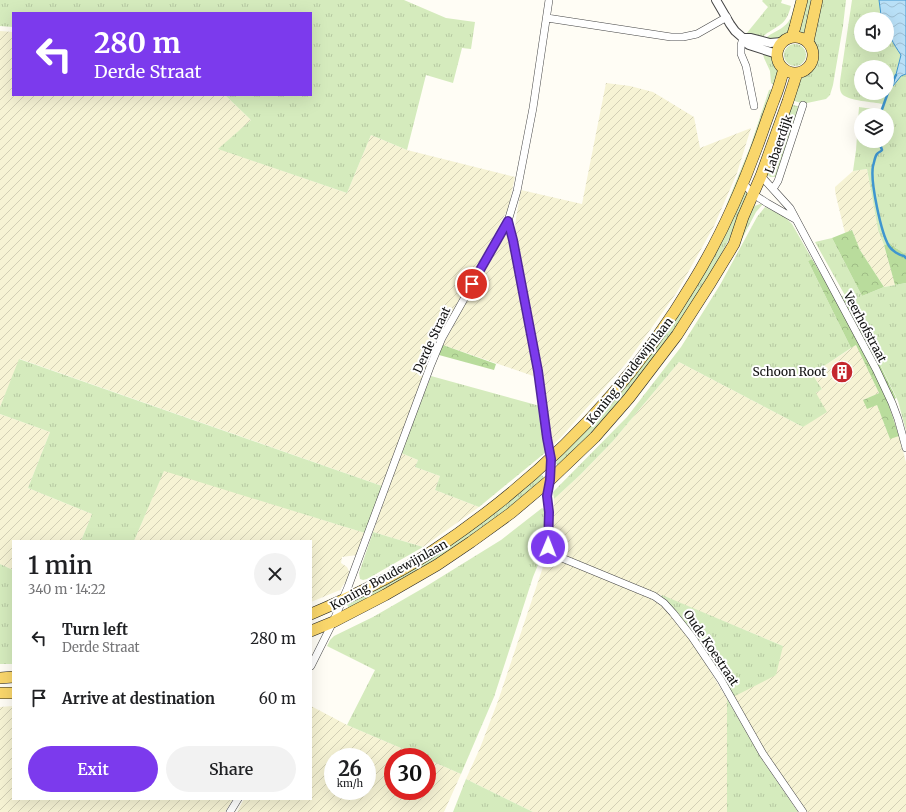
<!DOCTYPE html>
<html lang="en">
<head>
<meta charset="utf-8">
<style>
  :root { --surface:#fff; --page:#f2f2f2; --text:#202124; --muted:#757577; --accent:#7c3aed }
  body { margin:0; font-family:Merriweather,serif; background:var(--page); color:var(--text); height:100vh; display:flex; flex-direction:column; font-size:15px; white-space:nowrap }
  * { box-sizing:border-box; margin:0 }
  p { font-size:13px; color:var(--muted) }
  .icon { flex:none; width:22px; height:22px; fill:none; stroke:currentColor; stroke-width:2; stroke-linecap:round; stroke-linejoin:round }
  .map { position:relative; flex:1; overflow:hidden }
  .sheet { position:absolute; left:12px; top:540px; width:300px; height:260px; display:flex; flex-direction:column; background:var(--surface); border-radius:0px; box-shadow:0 4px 16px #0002 }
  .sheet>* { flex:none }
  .banner { position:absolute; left:12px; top:12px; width:300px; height:84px; border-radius:0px; box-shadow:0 4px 16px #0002; background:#7c3aed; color:#fff; overflow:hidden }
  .buttons { position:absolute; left:854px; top:12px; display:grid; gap:8px }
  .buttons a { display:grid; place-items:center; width:40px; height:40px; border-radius:50%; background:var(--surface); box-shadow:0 4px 16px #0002; font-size:20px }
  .speed { position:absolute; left:324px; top:748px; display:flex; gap:8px; font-size:20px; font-weight:700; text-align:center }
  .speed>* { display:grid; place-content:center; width:52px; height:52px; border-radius:50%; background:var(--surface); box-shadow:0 4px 16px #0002; line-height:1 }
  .speed small { font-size:10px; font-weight:400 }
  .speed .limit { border:6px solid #d22; background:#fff; color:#111 }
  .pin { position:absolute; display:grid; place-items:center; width:34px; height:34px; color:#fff; margin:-17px; border:2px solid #fff; border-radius:50%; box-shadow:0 1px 4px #0007 }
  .me { position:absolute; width:44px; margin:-22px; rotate:1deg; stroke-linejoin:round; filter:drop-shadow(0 0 3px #0008) }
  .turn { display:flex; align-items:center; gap:14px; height:84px; padding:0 16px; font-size:18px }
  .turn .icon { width:52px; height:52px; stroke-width:2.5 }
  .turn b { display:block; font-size:28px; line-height:34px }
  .round { display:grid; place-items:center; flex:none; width:42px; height:42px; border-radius:21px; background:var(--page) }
  .overview { display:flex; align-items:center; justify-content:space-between; height:68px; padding:0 16px }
  h1 { font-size:24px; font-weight:600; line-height:30px }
  .primary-button { display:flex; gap:8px; margin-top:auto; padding:8px 16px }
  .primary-button a { flex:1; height:46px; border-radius:24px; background:var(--accent); color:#fff; font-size:16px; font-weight:600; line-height:46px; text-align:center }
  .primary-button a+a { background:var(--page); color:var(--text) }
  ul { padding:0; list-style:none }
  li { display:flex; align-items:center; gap:12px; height:60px; padding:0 16px }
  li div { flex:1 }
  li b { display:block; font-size:15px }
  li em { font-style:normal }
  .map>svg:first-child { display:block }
</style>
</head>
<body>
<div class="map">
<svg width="906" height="812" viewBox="0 0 906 812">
  <defs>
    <pattern id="farmland-furrows" width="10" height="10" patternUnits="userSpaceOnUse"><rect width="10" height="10" fill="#f6f3d4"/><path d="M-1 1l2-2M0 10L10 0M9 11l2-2" fill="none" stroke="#d2cfb5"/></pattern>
    <pattern id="grass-tufts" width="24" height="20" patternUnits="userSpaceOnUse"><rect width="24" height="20" fill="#d5ebbd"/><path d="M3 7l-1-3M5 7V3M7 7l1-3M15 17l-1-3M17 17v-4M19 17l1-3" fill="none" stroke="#b6c8a1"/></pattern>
    <pattern id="forest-crowns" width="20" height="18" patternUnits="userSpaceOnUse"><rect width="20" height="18" fill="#b9dc9c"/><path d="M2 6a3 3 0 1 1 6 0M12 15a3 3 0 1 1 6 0" fill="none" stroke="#9ebc85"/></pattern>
    <pattern id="water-waves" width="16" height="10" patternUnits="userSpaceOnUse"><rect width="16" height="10" fill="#b9e0f7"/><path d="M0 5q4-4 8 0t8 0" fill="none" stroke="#9ebfd3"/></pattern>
  </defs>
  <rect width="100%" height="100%" fill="#fffdf5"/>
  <!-- farmland -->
  <path fill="url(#farmland-furrows)" fill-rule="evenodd" d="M 0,31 L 13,32 L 13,95 L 225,95 L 251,120 L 219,149 L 347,193 L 371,135 L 407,150 L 515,177 L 508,209 L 437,340 L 432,353 L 382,486 L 20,359 L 0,407 Z
    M 606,83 L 630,86 L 653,92 L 694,117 L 700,148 L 751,128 L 737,173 L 714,226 L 677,292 L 628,361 L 563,435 L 554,444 L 551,442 L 549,430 L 545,390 L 540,359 L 531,317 L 517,247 L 515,229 L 516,218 L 521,190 L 582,204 Z
    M 867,169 L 878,230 L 884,245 L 895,285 L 884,287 L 860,250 L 852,230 L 845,233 L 836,196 L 835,190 L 835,187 L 853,171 Z
    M 505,234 L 507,235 L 510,240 L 536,377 L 443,345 L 502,236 Z
    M 856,345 L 879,393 L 863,400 L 877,405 L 890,438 L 899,436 L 906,462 L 906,812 L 806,812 L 769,760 L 733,697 L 783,646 L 559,553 L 555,550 L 553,546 L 552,537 L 554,499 L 580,475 L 613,441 L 679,362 L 803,427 L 816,393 L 822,389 L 812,374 Z
    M 0,414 L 50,432 L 28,488 L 92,514 L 81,541 L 13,541 L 13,570 L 0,564 Z
    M 401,453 L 418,460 L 415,467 L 440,476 L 435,490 L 479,507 L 423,547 L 373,532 Z
    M 164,470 L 365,533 L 357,555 L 342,557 L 341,563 L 347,567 L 349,571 L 348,578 L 340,590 L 311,602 L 311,541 L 134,541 Z
    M 547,555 L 644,595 L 661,605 L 671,615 L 696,648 L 727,699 L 727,812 L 533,812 L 466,779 L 480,748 L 498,701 Z
    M 13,706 L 13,799 L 233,799 L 225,812 L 0,812 L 0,707 Z
    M 311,706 L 347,725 L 422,757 L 393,757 L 393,791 L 427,791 L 427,759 L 461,774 L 444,812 L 237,812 L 244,799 L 311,799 ZM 333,757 L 367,757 L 367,791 L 333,791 Z"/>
  <!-- grass -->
  <path fill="url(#grass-tufts)" fill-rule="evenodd" d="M 0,0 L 404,0 L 446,18 L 475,22 L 471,49 L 462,48 L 453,83 L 426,75 L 407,150 L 371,135 L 347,193 L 218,149 L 251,120 L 225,95 L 311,95 L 311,13 L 13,13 L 13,27 L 0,26 Z
    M 763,0 L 782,0 L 781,3 L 791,6 C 786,23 783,23 769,32 C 766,33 764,37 761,37 C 756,38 750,35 746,34 L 768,7 L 762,1 Z
    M 796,0 L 799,0 L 788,34 L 781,38 L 773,40 L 766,38 C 771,33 778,31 783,27 C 792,21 793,10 796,0 Z
    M 805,0 L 813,0 L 804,34 L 797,33 Z
    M 820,0 L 846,0 L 843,26 L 833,85 L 830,95 L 826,99 L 807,103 L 801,103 L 791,100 L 801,77 L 810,70 L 814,66 L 816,61 L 817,52 L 813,42 Z
    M 852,0 L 879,0 L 881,14 L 883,19 L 861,19 L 861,45 L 887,45 L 887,28 L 893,42 L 901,55 L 894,84 L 901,76 L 906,74 L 906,256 C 902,250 895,249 890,243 L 884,245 L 878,230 L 867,169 L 853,171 L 856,150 L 859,107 L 880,110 L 883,104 C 874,102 848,101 842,94 C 839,90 840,85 840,81 ZM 861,67 L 887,67 L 887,93 L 861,93 ZM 861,115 L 887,115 L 887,141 L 861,141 Z
    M784 55a11 11 0 1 1 22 0a11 11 0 1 1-22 0Z
    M 763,52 C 779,59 779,70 775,86 L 771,83 L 770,71 L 764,58 Z
    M 773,89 L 772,95 L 769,99 C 756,135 743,171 727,207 L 726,206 L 750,147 L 769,90 Z
    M 790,104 L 797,106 L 799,107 L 777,175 L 775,177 L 770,177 L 767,174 Z
    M 744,192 L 746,192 L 749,196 C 706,298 638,388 559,466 L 557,465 L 555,460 L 629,381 Z
    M 760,204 L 763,204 L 756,212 L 732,258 L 752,207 Z
    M 765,207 L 784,216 L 792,224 L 812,259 L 808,261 L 851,348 L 812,374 L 822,389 L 816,393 L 827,412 L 803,427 L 679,362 L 613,441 L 580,475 L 554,499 L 553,492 L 627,417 L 681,347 L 720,285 L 757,217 Z
    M 832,238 L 862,296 L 884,287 L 906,283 L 906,431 L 898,401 L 856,315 L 815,242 Z
    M 19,359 L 382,486 L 365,533 L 164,471 L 134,541 L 81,541 L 92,514 L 28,488 L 50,432 L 0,414 L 0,407 Z
    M 431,376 L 540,406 L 546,452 L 479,507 L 435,490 L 440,476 L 415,467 L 418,460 L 401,453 Z
    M 541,475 L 543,476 L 544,480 L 487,526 L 417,573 L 350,608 L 348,607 L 347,604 L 349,602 L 538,476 Z
    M 542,508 L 546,510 L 543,545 L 540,560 L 533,577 L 494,697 L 461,774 L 427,759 L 427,757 L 422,757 L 347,725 L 375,670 L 327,646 L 330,640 L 334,636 L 373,617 L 425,587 L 501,540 Z
    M 373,532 L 423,547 L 367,579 L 363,580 L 360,579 L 359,573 Z
    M 0,564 L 13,570 L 13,664 L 0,664 Z
    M 662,595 L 783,646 L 776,675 L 733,697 L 660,598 Z
    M 727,699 L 761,758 L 798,812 L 727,812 Z
    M 466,779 L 533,812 L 453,812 Z"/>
  <!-- forest -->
  <path fill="url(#forest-crowns)" d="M 852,230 L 860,250 L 884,287 L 862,296 L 832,238 Z
    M 890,243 C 895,249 902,250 906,256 L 906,283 L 895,285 L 884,245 Z
    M 812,259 L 836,300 L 845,295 L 856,315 L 896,398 L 888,403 L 899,436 L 890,439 L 877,405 L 867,409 L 863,400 L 879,393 L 856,345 L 851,348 L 808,261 Z
    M 443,345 L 496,364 L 494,370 L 439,355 Z"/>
  <!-- water -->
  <path fill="url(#water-waves)" stroke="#3f96cf" d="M 879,0 L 906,0 L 906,74 L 901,76 L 893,86 L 901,55 C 893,43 887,34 887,19 L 883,19 L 881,15 Z"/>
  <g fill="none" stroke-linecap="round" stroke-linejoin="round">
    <!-- stream -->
    <path stroke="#3f96cf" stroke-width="2.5" d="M 880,115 L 891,84 L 896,75
      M 879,141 L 882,150 C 881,152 878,152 877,154 C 875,156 874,163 873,166 C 870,181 881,233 889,246 C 892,251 899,255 904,256 L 906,258"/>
    <!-- minor casing -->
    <g stroke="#444" stroke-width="8">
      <path id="minor" d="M 547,18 L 671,37 L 683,37 L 697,34 L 727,17
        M 743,38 L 741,45 L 741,54 L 746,66 L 754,106
        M 761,176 L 790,208 L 876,369 L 892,403 L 898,419 L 906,448
        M 743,183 L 753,194 L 767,203 L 795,219
        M 773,189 L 778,181 L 803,105
        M 508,221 L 513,240 L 538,371 L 547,438 L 551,459 L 550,480 L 547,496 L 549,512 L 548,547 L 550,551 L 557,556 L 654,596 L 664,603 L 673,613 L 692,637 L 721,680 L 763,754 L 803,812
        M 311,666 L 333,622 L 348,587 L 430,367 L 442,338 L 508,221 L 517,191 L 533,108 L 549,0
        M 230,812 L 238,799"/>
    </g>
    <!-- tertiary casing -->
    <g stroke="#444" stroke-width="10">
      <path id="tertiary" d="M 716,0 L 730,24 L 735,31 L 743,38 L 746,43 L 749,45 L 777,54
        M 743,38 L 751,38 L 770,43 L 782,42"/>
    </g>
    <!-- primary casing -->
    <g stroke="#222" stroke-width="12">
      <path id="primary" d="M 792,37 L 795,27 L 802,0
        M777 55a18 18 0 1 1 36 0a18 18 0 1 1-36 0Z
        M 808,42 L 817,0
        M 311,614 C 351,597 391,578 428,554 C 535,484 627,393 693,282 C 719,240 740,193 757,147 C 762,134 766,121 771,108 C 772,104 774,101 775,97 C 779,88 781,78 784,69
        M 311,631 L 333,622 L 385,595 L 437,565 L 471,542 L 511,513 L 550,480 L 595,437 L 629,398 L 677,335 L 711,282 L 734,244 L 743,217 L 761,176 L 788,101 L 797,73
        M 0,678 L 13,677
        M 0,693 L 13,693"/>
    </g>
    <!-- minor -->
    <use href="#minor" stroke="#fff" stroke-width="7"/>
    <!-- tertiary -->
    <use href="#tertiary" stroke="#fff" stroke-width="8"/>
    <!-- primary -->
    <use href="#primary" stroke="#f9d66b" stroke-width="11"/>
  </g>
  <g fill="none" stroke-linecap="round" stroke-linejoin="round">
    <!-- route casing -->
    <g stroke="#51269a" stroke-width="10">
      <path id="route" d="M 472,284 L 508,221 L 513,240 L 538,371 L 547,438 L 551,459 L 550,480 L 547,496 L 549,512 L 548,547"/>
    </g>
    <!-- route -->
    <use href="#route" stroke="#7c3aed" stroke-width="7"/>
  </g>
  <!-- icons -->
  <defs>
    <g id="building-disc" transform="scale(1.15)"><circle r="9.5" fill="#c4262e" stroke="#fff"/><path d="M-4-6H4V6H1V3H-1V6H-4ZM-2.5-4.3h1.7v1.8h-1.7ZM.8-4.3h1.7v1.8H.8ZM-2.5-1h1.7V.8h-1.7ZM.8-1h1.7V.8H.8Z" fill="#fff"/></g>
  </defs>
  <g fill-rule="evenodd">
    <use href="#building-disc" x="842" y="372"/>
  </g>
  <g text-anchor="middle" stroke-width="4" stroke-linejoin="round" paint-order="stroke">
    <!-- street labels -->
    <g font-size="12" fill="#111" stroke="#fff">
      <text transform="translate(779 144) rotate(-71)" y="4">Labaerdijk</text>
      <text transform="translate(865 327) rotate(62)" y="4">Veerhofstraat</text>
      <text transform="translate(432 340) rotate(-65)" y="4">Derde Straat</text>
      <text transform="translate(630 371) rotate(-52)" y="4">Koning Boudewijnlaan</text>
      <text transform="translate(389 575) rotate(-29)" y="4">Koning Boudewijnlaan</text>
      <text transform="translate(711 648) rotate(56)" y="4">Oude Koestraat</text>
    </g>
    <!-- poi labels -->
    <g font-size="12" fill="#111" stroke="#fff" text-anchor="end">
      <text x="826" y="376">Schoon Root</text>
    </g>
  </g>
</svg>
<div class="buttons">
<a><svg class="icon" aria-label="sound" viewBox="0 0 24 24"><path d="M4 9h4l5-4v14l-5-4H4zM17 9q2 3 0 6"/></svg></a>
<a><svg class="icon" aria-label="search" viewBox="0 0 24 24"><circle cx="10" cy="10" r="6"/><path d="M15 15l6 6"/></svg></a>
<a><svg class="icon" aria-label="layers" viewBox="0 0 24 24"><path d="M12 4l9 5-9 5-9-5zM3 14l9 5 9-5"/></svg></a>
</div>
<div class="speed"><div>26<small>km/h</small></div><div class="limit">30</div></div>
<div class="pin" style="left:472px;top:284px;background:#d93025"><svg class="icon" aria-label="arrive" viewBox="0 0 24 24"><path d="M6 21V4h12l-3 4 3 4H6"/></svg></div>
<svg class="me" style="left:548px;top:547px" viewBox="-20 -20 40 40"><circle r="17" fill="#7c3aed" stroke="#fff" stroke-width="3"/><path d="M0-11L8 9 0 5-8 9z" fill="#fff"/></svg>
<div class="banner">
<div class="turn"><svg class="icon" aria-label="left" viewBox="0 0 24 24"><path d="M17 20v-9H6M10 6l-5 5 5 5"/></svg><div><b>280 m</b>Derde Straat</div></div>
</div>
<section class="sheet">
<div class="overview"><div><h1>1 min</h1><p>340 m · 14:22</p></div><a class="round"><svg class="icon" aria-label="close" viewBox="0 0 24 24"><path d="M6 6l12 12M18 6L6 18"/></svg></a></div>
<ul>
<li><svg class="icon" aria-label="left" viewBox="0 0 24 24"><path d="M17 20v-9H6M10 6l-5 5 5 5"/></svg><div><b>Turn left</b><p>Derde Straat</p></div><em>280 m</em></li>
<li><svg class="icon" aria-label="arrive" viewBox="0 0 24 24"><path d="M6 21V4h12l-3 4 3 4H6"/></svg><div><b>Arrive at destination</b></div><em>60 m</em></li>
</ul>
<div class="primary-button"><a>Exit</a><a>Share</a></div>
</section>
</div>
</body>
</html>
